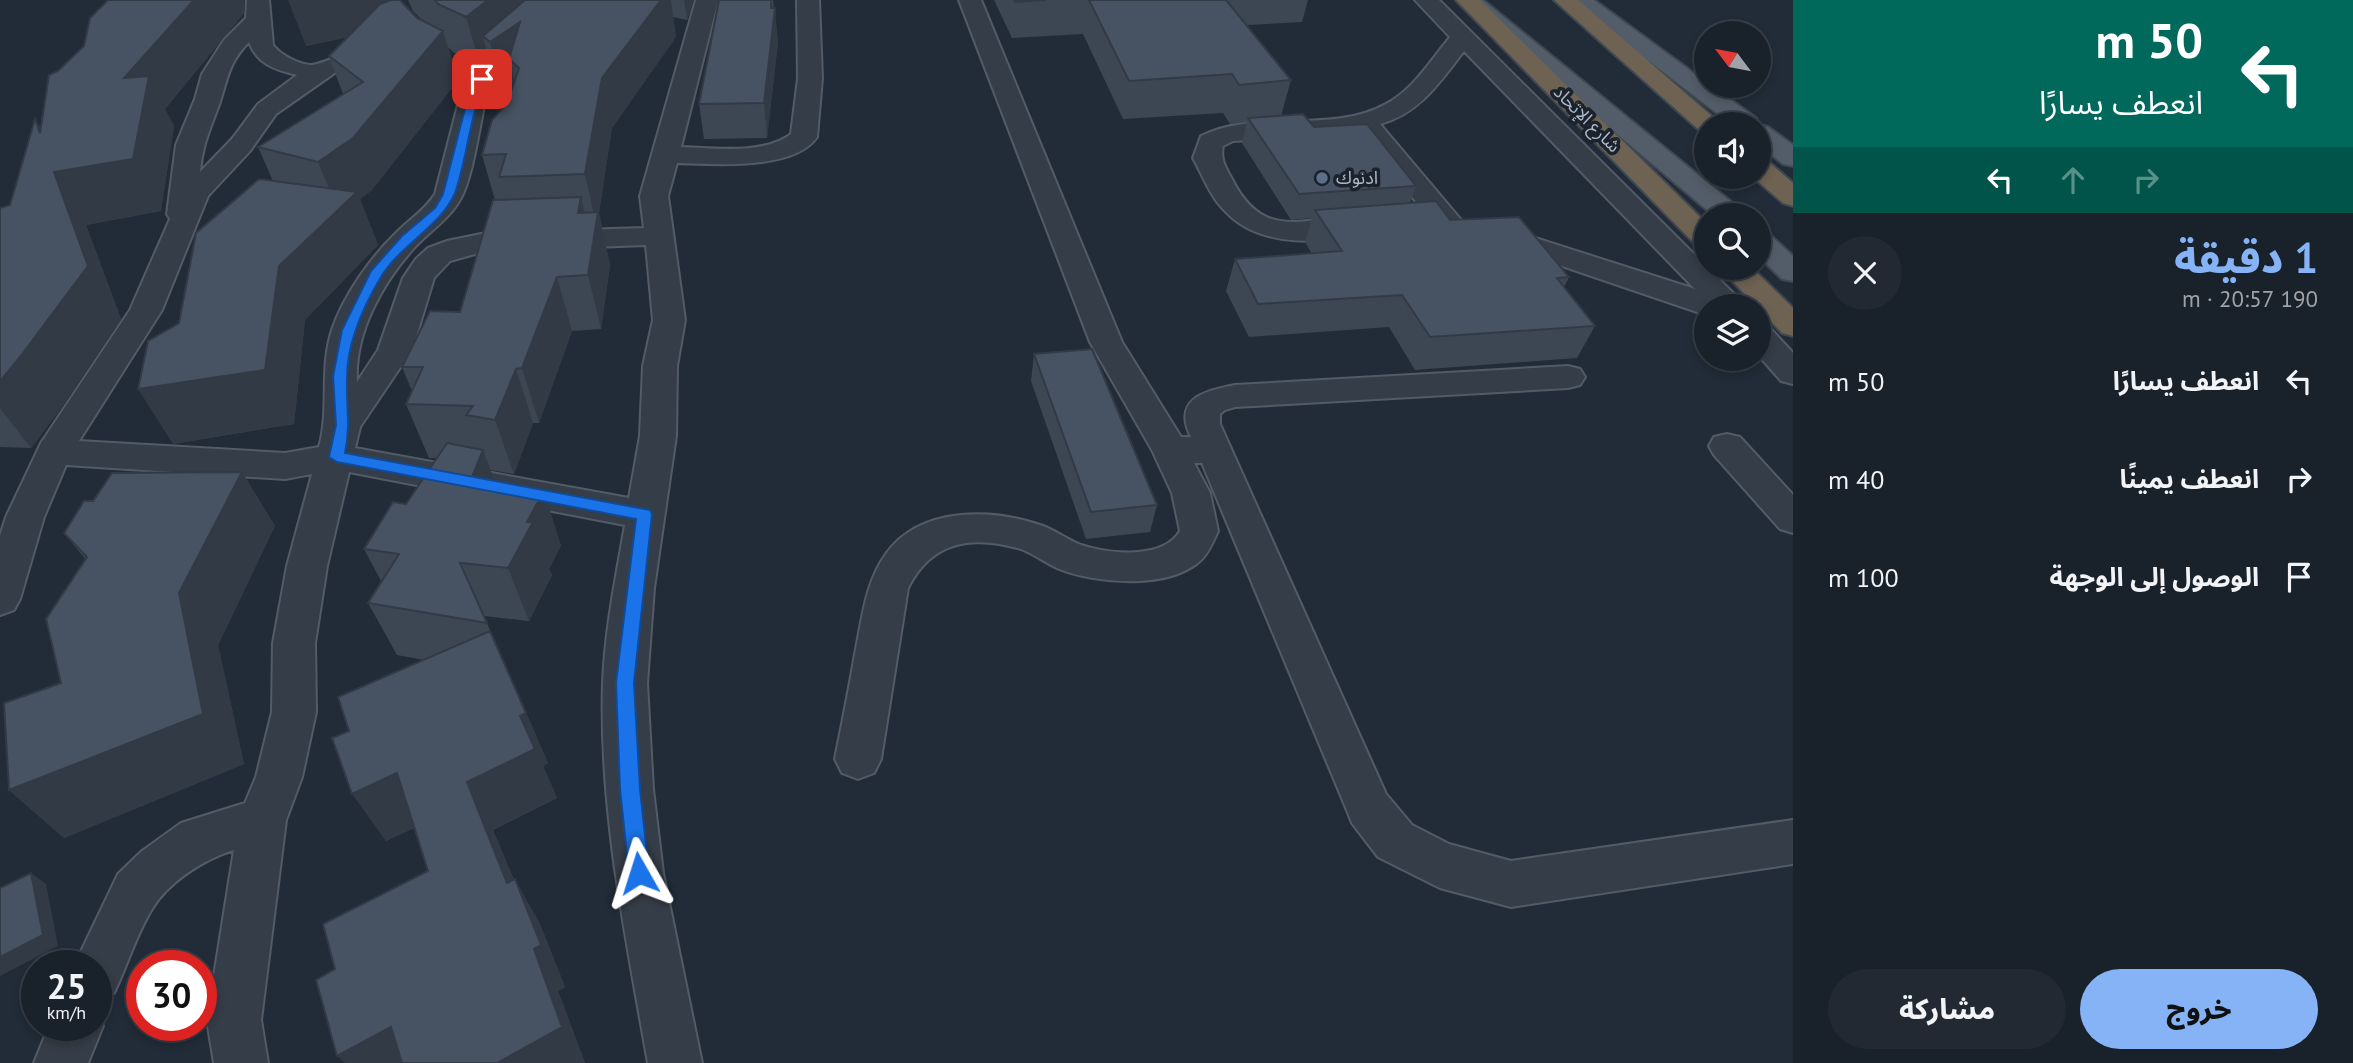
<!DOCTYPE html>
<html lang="ar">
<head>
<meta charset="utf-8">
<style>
  :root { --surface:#19212a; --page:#222932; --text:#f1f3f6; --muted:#9fa3a8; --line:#373e47; --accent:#85b3f5 }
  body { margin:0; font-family:"PT Sans","Noto Sans Arabic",sans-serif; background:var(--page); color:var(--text); direction:rtl; height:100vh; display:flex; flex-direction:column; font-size:26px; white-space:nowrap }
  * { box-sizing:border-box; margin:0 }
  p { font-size:23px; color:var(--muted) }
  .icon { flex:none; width:38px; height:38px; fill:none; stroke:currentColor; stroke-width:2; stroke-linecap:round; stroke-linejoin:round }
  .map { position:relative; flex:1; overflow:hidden; direction:ltr }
  .sheet { display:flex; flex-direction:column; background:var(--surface); width:560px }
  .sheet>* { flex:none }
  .banner { background:#00695c; color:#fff; overflow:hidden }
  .needle { width:46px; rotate:302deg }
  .tools { position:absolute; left:1694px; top:21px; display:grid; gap:14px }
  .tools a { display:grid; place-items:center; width:77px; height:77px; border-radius:50%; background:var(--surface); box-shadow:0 4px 10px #0003,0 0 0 2px var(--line); font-size:35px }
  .speed { position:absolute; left:21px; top:950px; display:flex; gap:14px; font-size:35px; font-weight:700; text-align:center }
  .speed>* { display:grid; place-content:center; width:91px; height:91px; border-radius:50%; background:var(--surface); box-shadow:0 4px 10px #0003,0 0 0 2px var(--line); line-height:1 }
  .speed small { font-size:18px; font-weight:400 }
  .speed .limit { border:10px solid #d22; background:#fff; color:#111 }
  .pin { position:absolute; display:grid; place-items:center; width:60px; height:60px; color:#fff; margin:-30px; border-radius:14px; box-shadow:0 4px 10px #0006 }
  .me { position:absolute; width:77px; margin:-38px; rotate:354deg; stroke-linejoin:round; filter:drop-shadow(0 0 5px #0008) }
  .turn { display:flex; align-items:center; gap:24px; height:147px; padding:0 35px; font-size:32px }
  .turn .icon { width:91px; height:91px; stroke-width:2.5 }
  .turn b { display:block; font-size:49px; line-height:60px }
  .lanes { display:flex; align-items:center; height:66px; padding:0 35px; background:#0003; justify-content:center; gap:35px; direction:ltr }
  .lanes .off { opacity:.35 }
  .round { display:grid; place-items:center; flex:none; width:74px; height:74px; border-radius:37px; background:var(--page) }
  .overview { display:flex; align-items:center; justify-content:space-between; height:119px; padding:0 35px }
  h1 { font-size:42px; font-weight:800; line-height:52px; color:var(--accent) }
  .cta { display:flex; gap:14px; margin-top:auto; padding:14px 35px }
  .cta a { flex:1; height:80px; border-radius:42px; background:var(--accent); color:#111; font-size:28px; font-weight:800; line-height:80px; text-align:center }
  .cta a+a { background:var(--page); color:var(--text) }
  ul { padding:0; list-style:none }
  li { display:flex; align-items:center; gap:21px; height:98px; padding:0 35px }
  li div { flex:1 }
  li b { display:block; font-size:26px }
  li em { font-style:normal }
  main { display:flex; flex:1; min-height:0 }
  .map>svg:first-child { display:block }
</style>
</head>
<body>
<main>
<section class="sheet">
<div class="banner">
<div class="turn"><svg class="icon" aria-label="left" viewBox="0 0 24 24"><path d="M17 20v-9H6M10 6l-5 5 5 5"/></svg><div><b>50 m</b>انعطف يسارًا</div></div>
<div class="lanes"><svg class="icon" aria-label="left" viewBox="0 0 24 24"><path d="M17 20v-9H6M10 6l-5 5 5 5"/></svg><svg class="icon off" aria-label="ahead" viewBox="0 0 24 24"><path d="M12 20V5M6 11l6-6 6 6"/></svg><svg class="icon off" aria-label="right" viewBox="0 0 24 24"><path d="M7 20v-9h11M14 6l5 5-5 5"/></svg></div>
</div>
<div class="overview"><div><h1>1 دقيقة</h1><p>190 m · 20:57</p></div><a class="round"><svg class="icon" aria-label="close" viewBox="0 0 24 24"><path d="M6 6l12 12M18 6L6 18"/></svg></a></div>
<ul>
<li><svg class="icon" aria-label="left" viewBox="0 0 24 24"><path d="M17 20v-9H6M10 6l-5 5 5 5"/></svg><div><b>انعطف يسارًا</b></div><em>50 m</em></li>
<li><svg class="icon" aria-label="right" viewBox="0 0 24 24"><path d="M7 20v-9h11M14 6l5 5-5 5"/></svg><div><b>انعطف يمينًا</b></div><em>40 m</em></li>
<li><svg class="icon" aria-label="arrive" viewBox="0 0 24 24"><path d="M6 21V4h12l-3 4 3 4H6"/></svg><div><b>الوصول إلى الوجهة</b></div><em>100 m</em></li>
</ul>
<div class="cta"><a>خروج</a><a>مشاركة</a></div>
</section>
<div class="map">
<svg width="1793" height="1063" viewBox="0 0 1793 1063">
  <rect width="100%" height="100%" fill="#212c38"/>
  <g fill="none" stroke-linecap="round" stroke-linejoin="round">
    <!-- minor casing -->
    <g stroke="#525b66" stroke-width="4">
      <path id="minor" d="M 247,0 L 269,0 L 273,45 C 280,55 300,65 312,65 C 325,64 363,44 380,40 L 388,42 L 392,47 L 388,52 L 336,72 L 276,114 L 250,151 L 208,196 L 162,310 L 79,441 L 285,453 L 319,447 C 330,409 319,369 332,330 C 343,296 371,257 397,232 C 410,219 425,210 435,194 L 460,97 L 470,79 L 526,30 L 548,0 L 570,0 C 562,15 554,29 541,41 C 521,59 497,73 486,97 C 480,123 473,175 462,196 C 451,218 431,230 415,247 C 383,282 354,333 357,382 L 378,350 L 403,278 L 416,259 L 428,248 L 447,241 L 486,233 L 644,228 L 640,196 L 696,0 L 718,0 L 681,147 C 714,148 763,155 791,134 L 798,78 L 797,0 L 819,0 L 822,78 L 817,137 C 794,171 713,164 677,163 L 668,196 L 685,320 L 677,366 L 676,436 L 654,588 L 647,683 L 653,789 L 663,873 L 702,1063 L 648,1063 C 626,938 599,811 603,683 C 605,630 616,577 625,525 L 349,472 L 327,566 L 315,643 L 316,712 L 302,777 L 286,820 L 261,1020 L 268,1063 L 214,1063 L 207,1020 L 234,850 C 204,859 168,882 152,909 C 136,935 127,966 114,993 L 96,1001 L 96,966 L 74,966 L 118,874 L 142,851 L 181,823 L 245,803 L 256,777 L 272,712 L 273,643 L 287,566 L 312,474 L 285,479 L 66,465 L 44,517 L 20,599 L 14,610 L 0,615 L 0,536 L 6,517 L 41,443 L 130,310 L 170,219 L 167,214 L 176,145 L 195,99 L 202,74 L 224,40 L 246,18 ZM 249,42 C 257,64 275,70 297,75 L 258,104 L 232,139 L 200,172 C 202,145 211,127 220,102 C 228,77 229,62 249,42 ZM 646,245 L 653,320 L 643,366 L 640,436 L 629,498 L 355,448 L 360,427 L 412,350 L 434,278 L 450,261 L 486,251 Z
        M 959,0 L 981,0 L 1122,342 L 1181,437 L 1191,437 C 1172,399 1204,391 1235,385 L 1568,366 L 1580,369 L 1585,377 L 1580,385 L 1568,388 L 1235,407 L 1225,410 L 1220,414 L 1220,424 L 1386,794 L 1412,825 L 1449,844 L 1511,861 L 1793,820 L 1793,864 L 1511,907 L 1440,888 L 1378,857 L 1352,823 L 1346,808 L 1202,463 L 1194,463 L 1210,493 L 1218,531 C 1214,540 1209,552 1202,559 C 1171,590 1097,584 1059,569 C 1046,563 1034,554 1021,549 C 973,535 932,540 908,588 L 881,759 L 874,773 L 858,779 L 842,773 L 835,759 C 842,724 849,689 855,654 C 862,620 865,583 886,554 C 920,506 993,508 1043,526 C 1056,531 1068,540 1081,545 C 1108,554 1163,560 1180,531 L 1172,493 L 1152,450 L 1090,342 Z
        M 1415,0 L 1439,0 L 1746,306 L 1706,306 L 1706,315 L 1488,241 L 1483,235 L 1488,229 L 1498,226 L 1695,289 L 1464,51 C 1440,82 1419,114 1380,124 L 1456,214 L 1461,220 L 1456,226 L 1446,229 L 1436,226 L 1357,130 L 1314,136 L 1233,141 L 1223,146 C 1220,160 1226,168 1233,181 C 1269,251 1318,207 1369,220 L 1374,226 L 1369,232 C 1323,244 1259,249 1224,210 C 1210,196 1203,176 1193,158 L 1201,136 C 1257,108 1330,135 1386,104 C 1413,90 1431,60 1450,37 Z
        M 1759,326 L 1771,329 L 1793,353 L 1793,384 L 1781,381 L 1759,356 Z
        M 1727,434 L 1740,437 L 1793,495 L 1793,533 L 1780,529 L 1714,455 L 1709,446 L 1714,437 Z
        M 96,1010 L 103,1026 L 88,1063 L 34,1063 L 49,1026 L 96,1026 Z"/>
    </g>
    <!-- major casing -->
    <g stroke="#3e4752" stroke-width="4">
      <path id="major" d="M 1458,0 L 1483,0 L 1740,209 L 1744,215 L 1713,215 Z
        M 1569,0 L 1594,0 L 1706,82 L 1706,86 L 1712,86 L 1756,118 L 1759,125 L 1768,127 L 1793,145 L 1793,166 L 1783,164 L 1759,145 L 1759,124 L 1731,124 Z
        M 1759,232 L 1770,235 L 1793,256 L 1793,281 L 1782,279 L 1759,257 Z"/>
    </g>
    <!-- highway casing -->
    <g stroke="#3f4853" stroke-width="4">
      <path id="highway" d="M 1456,0 L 1480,0 L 1706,223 L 1706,248 L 1696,245 Z
        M 1554,0 L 1578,0 L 1721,124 L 1706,124 L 1706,131 L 1699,130 Z
        M 1759,160 L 1769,162 L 1793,183 L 1793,206 L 1783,203 L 1753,177 L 1759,177 Z
        M 1720,268 L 1752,268 L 1793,308 L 1793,336 L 1782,333 Z"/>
    </g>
    <!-- minor -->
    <use href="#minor" fill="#353d48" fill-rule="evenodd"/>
    <!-- major -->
    <use href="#major" fill="#535d69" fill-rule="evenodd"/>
    <!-- highway -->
    <use href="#highway" fill="#6e6252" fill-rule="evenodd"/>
  </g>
  <!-- wall -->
  <path fill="#3d4754" d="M 408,0 L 694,0 L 687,20 L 673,17 L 676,37 L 612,128 L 599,213 L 610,265 L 601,329 L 572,331 L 539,423 L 533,423 L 514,474 L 490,470 L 496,485 L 561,545 L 549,569 L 552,575 L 529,621 L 484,616 L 548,763 L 543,766 L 557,798 L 493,830 L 514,880 L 540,924 L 565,987 L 558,991 L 585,1063 L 345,1063 L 335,969 L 428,871 L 414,828 L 386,841 L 349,731 L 424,660 L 397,655 L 368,603 L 381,581 L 364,549 L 406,504 L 437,458 L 429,458 L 406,404 L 412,391 L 402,367 L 460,312 L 495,200 L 482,155 L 507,103 L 514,84 L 503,92 L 496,86 L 488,58 L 480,65 L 453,52 L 448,47 L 458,80 L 372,190 L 360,199 L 378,245 L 305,320 L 294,424 L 173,444 L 179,323 L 273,181 L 258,147 L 343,94 L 329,56 L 348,37 L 306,46 L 388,1 L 423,21 L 413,11 Z
    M 719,0 L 773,0 L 778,42 L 767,138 L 704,139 L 699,104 Z
    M 994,0 L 1308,0 L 1302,22 L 1247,25 L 1291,80 L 1281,116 L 1314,127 L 1416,186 L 1410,203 L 1450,220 L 1569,277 L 1564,287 L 1595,326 L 1577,358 L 1415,370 L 1389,327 L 1249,337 L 1226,291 L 1235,259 L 1312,254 L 1305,242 L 1312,218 L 1291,220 L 1242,143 L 1247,122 L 1230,124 L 1223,113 L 1123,119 L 1083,34 L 1012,38 Z
    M 244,13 L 165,109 L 174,126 L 161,211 L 86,225 L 121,319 L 59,411 L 31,448 L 0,447 L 0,208 L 10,205 L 35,119 L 41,128 Z
    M 1034,354 L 1157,505 L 1150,532 L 1086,539 L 1031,381 Z
    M 242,472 L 275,526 L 218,645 L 244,764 L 64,838 L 9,790 L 61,683 L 86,560 L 64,533 Z"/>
  <!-- shaded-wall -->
  <path fill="#323a45" d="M 194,0 L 245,0 L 244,13 L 165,109 L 174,126 L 161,211 L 86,225 L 121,319 L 59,411 L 31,448 L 0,408 L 0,381 L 40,133 L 35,119 L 66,170 L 124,78 Z
    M 288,0 L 388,0 L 397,27 L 306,46 Z
    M 488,0 L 546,0 L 519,68 L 509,59 L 515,83 L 503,92 L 490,42 L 483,36 L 488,58 L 480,65 L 466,17 Z
    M 661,0 L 671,0 L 676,37 L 612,128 L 599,213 L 610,265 L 601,329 L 588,275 L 578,213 L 581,197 L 593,247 L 596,225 L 585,174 L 602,78 Z
    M 684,0 L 694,0 L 687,20 Z
    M 771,0 L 773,27 L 775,8 L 778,42 L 767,138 L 764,103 Z
    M 443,31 L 458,80 L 372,190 L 360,199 L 378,245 L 305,320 L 294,424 L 173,444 L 138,389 L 279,266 L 338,210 L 318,162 Z
    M 557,277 L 572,331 L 539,423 L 522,368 Z
    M 516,369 L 533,423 L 514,474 L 495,420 Z
    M 483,450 L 503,504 L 470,482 Z
    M 242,472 L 275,526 L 218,645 L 244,764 L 64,838 L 9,790 L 179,593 Z
    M 544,491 L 561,545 L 549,569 L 552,575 L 529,621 L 508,568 L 527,522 Z
    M 526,713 L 548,763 L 543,766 L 557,798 L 493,830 L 533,927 L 507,883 L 467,782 L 520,716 Z
    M 397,773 L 428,821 L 386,841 L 352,794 Z
    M 31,873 L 46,884 L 58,946 L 0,976 L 0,957 Z
    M 515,879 L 540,924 L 565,987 L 558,991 L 585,1063 L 497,1063 L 534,949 Z
    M 391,1027 L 425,1063 L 345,1063 L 337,1056 Z"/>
  <!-- building -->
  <path fill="#475362" stroke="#323a45" stroke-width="2" d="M 108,0 L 194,0 L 124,78 L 149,76 L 133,159 L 54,172 L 88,266 L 20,357 L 0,381 L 0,208 L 10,205 L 35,119 L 40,133 L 49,75 L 58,71 L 84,46 L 90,18 Z
    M 391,0 L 400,0 L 417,18 L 443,31 L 353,138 L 318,162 L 258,147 L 363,82 L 329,56 L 380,4 Z
    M 435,0 L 488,0 L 466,17 L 438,4 Z
    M 525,0 L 661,0 L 602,78 L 585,174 L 499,177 L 506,154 L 482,155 L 492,120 L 507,103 L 519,68 L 509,59 L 520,22 L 490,42 L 483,36 Z
    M 719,0 L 771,0 L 771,8 L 775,8 L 764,103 L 699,104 Z
    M 1014,0 L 1046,0 L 1015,2 Z
    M 1089,0 L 1226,0 L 1291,80 L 1239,85 L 1232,74 L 1129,81 Z
    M 1303,114 L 1314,127 L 1367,124 L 1416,186 L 1299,194 L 1248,118 Z
    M 259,179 L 357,192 L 279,266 L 265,370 L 138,389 L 148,341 L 179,323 L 196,233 Z
    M 581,197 L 578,213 L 598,212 L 588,275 L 557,277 L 522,368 L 516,369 L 495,420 L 466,415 L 473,406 L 406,404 L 423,367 L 402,367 L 430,311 L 460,312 L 493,200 Z
    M 1436,201 L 1450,220 L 1519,217 L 1569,277 L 1557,278 L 1595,326 L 1430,337 L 1402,295 L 1258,304 L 1235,259 L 1342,251 L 1315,210 Z
    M 1092,349 L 1157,505 L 1091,512 L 1034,354 Z
    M 447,443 L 483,450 L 470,482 L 544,491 L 527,522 L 533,522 L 508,568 L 460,563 L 487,623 L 368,603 L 399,554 L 364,549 L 393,502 L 406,504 Z
    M 242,472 L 179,593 L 203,714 L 9,790 L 4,703 L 61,683 L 46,619 L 87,557 L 64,533 L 84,501 L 93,501 L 112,473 Z
    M 490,631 L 526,713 L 520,716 L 535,749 L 467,782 L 507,883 L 515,879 L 541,945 L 534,949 L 562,1027 L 497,1063 L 402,1063 L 391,1027 L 337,1056 L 316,980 L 335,969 L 323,924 L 428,871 L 397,773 L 352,794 L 332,738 L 349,731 L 338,697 Z
    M 31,873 L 43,935 L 0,957 L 0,888 Z"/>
  <!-- route -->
  <path fill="#1a73e8" stroke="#114b97" stroke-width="2" d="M 478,77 L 487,79 C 469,115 468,156 455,193 C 442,225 399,246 381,277 C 363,307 347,343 347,378 C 346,407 351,423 345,453 L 650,510 L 652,514 L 634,683 L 640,789 L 649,873 L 646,880 L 639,883 L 632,880 L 629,873 L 620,789 L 616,683 L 636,519 L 337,462 L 329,457 L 336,425 L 333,376 L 342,330 L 371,271 L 402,236 L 435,208 L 443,194 L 468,97 Z"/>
  <!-- markers -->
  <circle fill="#5c6f8a" stroke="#1a232d" stroke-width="2.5" cx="1322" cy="178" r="7"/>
  <g text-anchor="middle" stroke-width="7" stroke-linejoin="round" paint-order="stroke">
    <!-- far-street labels -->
    <g font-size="18" fill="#afb8c5" stroke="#1a232d">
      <text transform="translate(1587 119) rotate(45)" y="6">شارع الإتحاد</text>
    </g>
    <!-- far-poi labels -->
    <g font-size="18" fill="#afb8c5" stroke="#1a232d" text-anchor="start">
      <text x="1336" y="184">ادنوك</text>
    </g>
  </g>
</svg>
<div class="tools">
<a><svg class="needle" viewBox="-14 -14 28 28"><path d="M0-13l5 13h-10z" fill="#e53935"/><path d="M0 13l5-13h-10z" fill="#9fa3a8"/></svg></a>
<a><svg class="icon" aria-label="sound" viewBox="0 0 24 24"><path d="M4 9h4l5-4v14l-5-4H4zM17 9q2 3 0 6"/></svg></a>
<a><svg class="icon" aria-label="search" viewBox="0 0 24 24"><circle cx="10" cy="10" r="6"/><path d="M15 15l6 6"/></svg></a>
<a><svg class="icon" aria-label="layers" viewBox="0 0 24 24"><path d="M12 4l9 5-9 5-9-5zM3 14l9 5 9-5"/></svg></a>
</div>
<div class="speed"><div>25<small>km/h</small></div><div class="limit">30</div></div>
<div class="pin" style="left:482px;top:79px;background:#d93025"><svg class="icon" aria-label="arrive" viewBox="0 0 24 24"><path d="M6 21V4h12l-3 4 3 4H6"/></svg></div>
<svg class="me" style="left:639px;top:873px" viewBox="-20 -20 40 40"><path d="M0-17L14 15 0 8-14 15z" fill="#1a73e8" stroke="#fff" stroke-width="4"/></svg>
</div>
</main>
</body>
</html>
